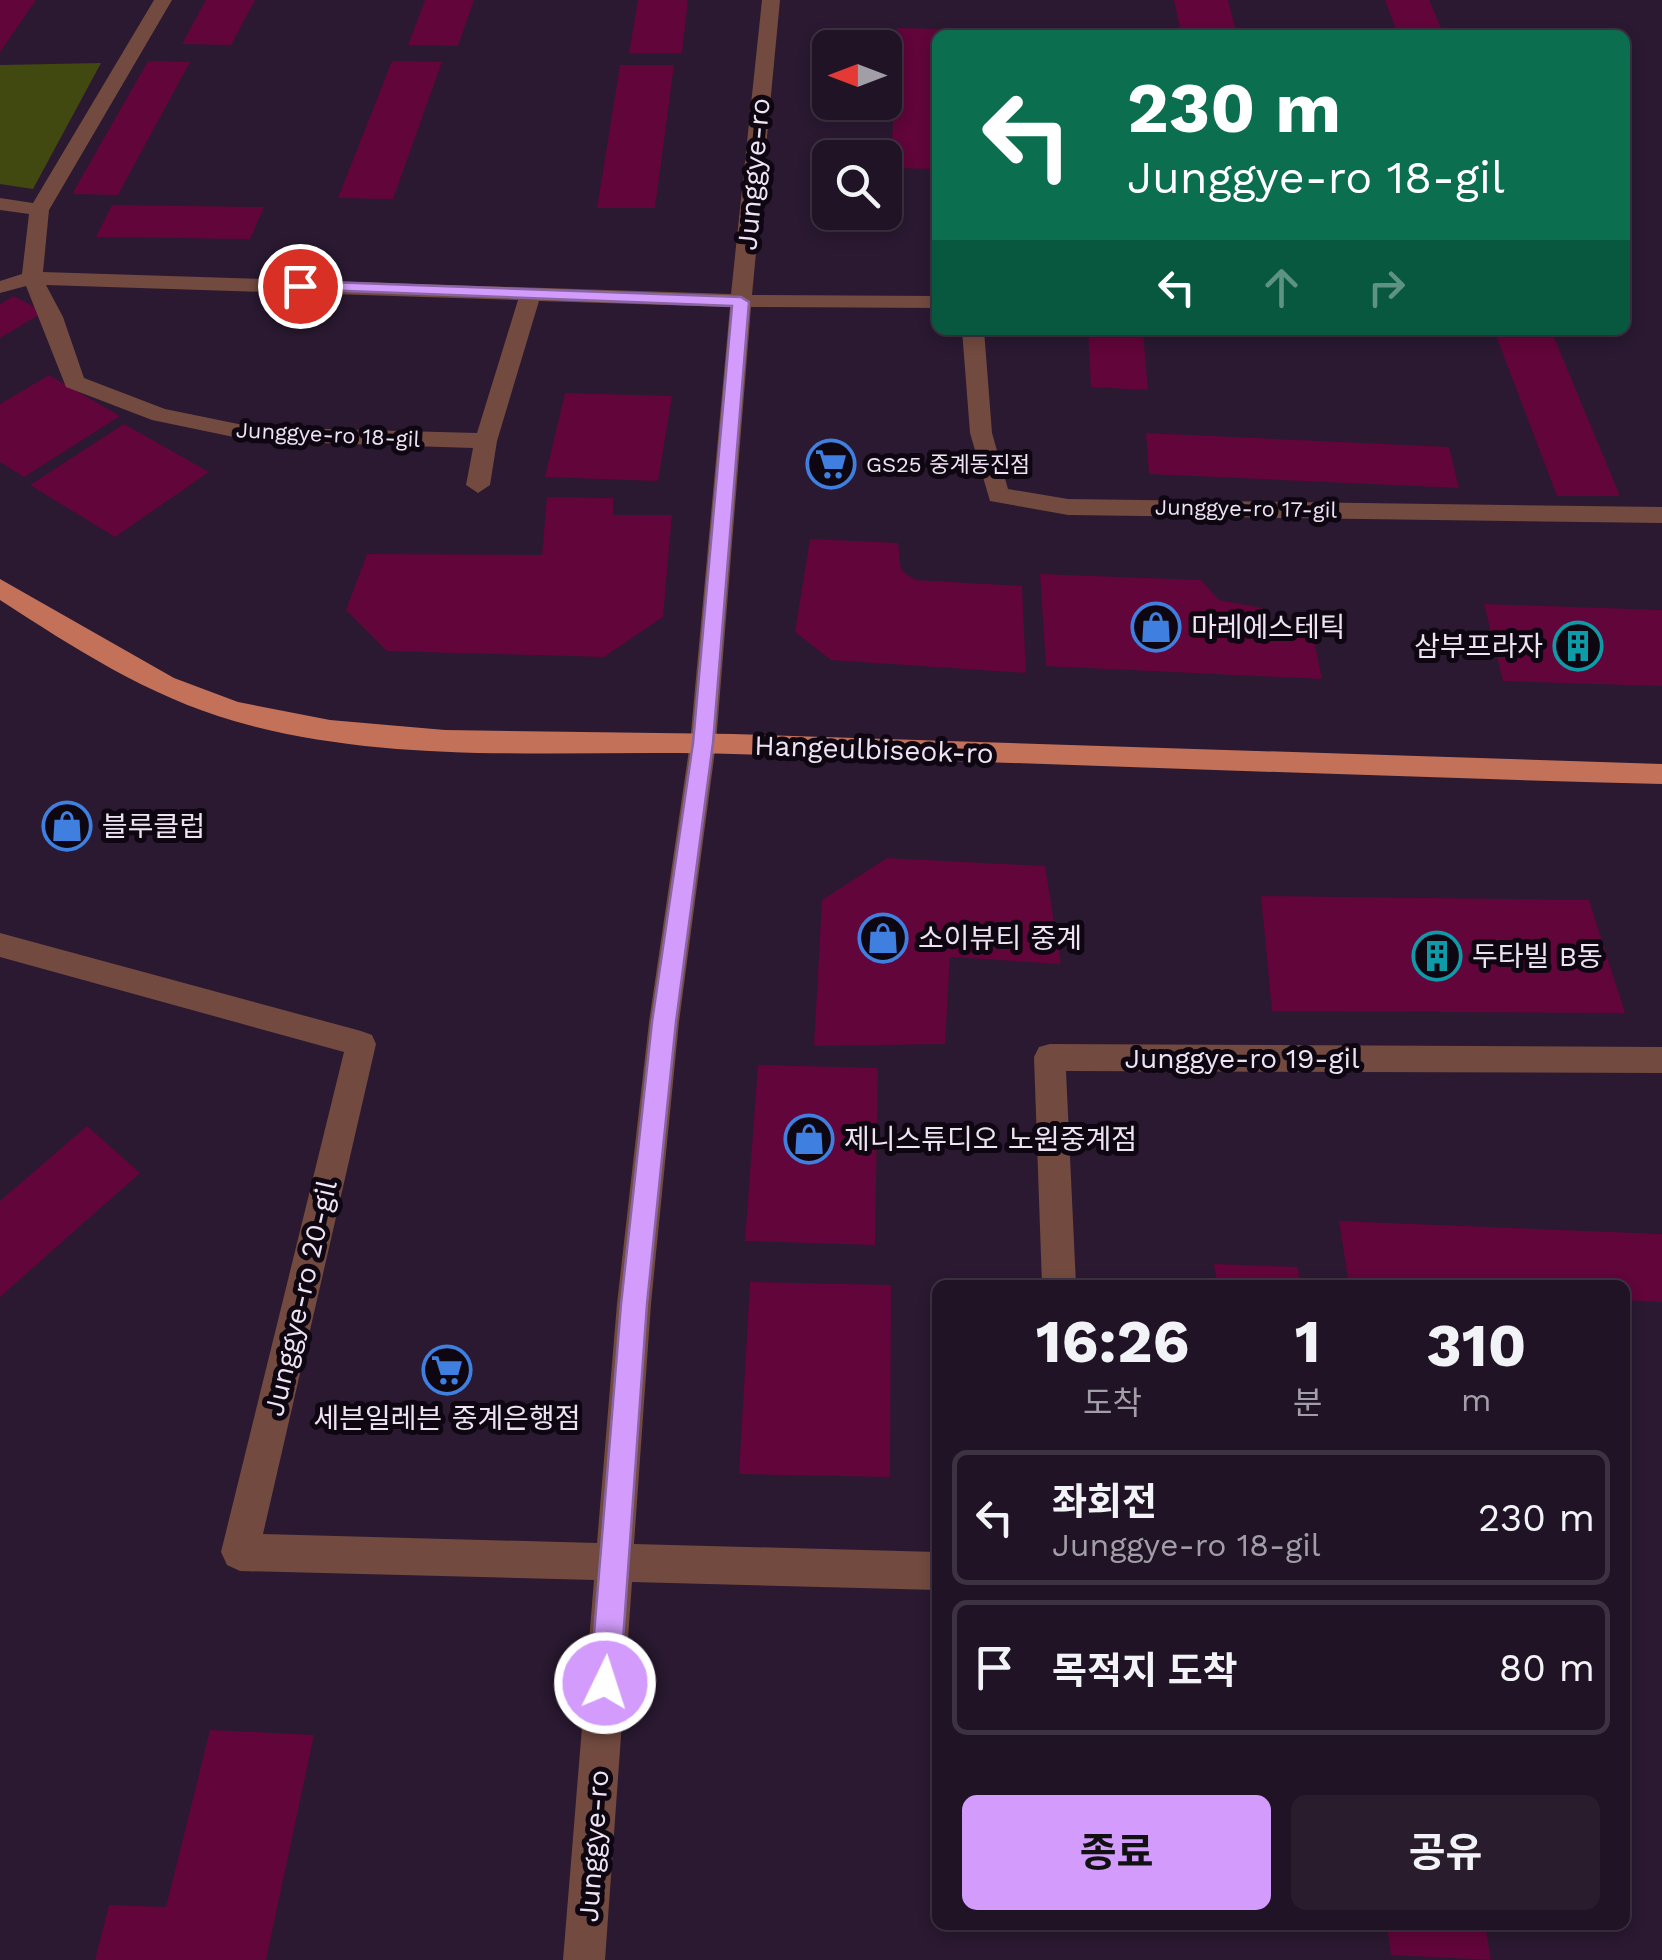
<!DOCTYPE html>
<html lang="ko">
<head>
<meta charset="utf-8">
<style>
  :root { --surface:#201325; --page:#281c2d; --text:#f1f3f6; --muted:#a29ea7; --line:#3d3242; --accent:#d39cfc }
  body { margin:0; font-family:"Work Sans","Noto Sans KR",sans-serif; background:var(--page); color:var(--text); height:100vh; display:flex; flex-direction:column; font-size:38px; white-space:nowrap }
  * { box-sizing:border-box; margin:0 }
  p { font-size:32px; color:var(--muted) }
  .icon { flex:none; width:55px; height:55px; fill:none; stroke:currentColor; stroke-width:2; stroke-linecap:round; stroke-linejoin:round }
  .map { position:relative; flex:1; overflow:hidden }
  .panel { position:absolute; left:932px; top:1280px; width:698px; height:650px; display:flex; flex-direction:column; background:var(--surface); border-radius:15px; box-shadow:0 5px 15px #0003,0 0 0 2px var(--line) }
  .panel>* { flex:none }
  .guide { position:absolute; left:932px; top:30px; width:698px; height:305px; border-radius:15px; box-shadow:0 5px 15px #0003,0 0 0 2px var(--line); background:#0b6e4f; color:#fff; overflow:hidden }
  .needle { width:65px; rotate:270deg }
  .fabs { position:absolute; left:812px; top:30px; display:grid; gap:20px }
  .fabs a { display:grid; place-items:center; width:90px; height:90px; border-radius:15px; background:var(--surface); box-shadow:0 5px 15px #0003,0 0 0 2px var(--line); font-size:50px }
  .pin { position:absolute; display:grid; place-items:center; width:85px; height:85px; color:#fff; margin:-42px; border:5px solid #fff; border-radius:50%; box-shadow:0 2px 10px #0007 }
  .me { position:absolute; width:110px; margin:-55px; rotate:4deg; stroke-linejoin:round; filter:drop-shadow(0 0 8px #0008) }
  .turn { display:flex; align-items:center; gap:35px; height:210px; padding:0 30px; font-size:45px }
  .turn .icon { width:130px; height:130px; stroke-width:2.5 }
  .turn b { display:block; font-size:70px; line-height:85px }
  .lanes { display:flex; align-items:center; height:95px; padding:0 30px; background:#0003; justify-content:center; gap:50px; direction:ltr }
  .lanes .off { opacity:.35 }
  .eta { display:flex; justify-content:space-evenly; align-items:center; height:170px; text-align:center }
  .eta b { font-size:60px; font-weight:700; line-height:70px }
  .button { display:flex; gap:20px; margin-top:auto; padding:20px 30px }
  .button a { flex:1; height:115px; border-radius:15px; background:var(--accent); color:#111; font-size:40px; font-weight:700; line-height:115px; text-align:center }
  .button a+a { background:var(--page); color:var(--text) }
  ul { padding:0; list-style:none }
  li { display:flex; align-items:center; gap:30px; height:135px; margin:0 20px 15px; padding:0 10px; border:5px solid var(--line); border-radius:15px }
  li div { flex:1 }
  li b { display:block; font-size:38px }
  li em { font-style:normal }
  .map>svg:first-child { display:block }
</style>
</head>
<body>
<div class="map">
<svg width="1662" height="1960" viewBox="0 0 1662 1960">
  <rect width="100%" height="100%" fill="#2a1931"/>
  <!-- green -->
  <path fill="#414810" d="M 101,63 L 33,189 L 0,184 L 0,65 Z"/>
  <!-- building -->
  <path fill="#61053a" d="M 0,0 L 36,0 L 0,52 Z
    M 206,0 L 255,0 L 231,45 L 182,44 Z
    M 425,0 L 474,0 L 458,46 L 408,45 Z
    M 638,0 L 688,0 L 682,53 L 629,53 Z
    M 1174,0 L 1228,0 L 1236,31 L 1169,35 L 1167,29 L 1180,29 Z
    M 1385,0 L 1429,0 L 1444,35 L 1398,35 Z
    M 897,28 L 943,29 L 943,35 L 938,35 L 938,169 L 891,168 Z
    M 148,61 L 190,62 L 118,195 L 72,194 Z
    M 392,61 L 442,62 L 393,199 L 338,198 Z
    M 620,65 L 674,65 L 655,208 L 597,208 Z
    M 112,205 L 264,207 L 250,239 L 96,237 Z
    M 14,296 L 44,312 L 0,338 L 0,304 Z
    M 1088,330 L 1143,330 L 1148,390 L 1091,387 Z
    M 1494,330 L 1551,330 L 1620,496 L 1557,496 Z
    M 49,375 L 120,416 L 24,477 L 0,462 L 0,404 Z
    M 565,393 L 672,396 L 658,481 L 545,477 Z
    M 124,424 L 209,472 L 115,537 L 30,485 Z
    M 1146,433 L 1449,447 L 1459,488 L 1149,474 Z
    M 547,497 L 613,498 L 613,515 L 672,515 L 663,617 L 604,657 L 387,651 L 346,610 L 367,554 L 542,555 Z
    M 810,539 L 898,543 L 901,570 L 915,580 L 1022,586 L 1026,673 L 831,660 L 795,632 Z
    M 1040,574 L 1201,580 L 1219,600 L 1262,608 L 1274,624 L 1311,625 L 1322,679 L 1046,666 Z
    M 1484,604 L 1662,610 L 1662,686 L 1503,681 Z
    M 887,858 L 1045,866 L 1061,964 L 950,957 L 945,1044 L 814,1046 L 822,900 Z
    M 1261,896 L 1589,900 L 1625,1013 L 1272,1011 Z
    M 758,1065 L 878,1068 L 875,1245 L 745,1241 Z
    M 87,1126 L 140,1173 L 0,1297 L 0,1201 Z
    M 1339,1221 L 1662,1234 L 1662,1302 L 1625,1300 L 1625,1285 L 1349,1285 Z
    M 1214,1264 L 1298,1267 L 1300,1285 L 1217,1285 Z
    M 750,1282 L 891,1285 L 890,1477 L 739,1474 Z
    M 210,1730 L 314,1735 L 266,1960 L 95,1960 L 109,1905 L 166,1907 Z
    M 1387,1925 L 1485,1925 L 1491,1960 L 1391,1955 Z"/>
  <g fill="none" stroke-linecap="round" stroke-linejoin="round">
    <!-- minor -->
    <path fill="#724a3f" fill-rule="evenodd" d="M 154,0 L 172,0 L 49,210 L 43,272 L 731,294 L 762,0 L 780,0 L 752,295 L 938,296 L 938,308 L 751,307 L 716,743 L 679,1022 L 651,1304 L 634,1544 L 938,1552 L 938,1590 L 632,1582 L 605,1960 L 563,1960 L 594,1580 L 240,1571 L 227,1565 L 221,1552 L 344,1052 L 0,957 L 0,933 L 361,1031 L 372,1035 L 376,1044 L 263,1534 L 597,1543 L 617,1304 L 649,1022 L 690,743 L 730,307 L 539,301 L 497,441 L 490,485 L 478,493 L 466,485 L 473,448 L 253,441 L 152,420 L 66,387 L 26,286 L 0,293 L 0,281 L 22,274 L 29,214 L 0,210 L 0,198 L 33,203 ZM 46,285 L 518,300 L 477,433 L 253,427 L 165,409 L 84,378 L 63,317 Z
      M 962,330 L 984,330 L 992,433 L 1008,489 L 1068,499 L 1662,507 L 1662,523 L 1068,515 L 990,501 L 970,433 Z
      M 1050,1044 L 1662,1047 L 1662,1073 L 1066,1071 L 1076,1285 L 1042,1285 L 1034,1057 L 1039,1047 Z"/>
    <!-- major -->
    <path fill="#c37159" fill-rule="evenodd" d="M 0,579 L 174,678 L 238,702 L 330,720 L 445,730 L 733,734 L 1662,764 L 1662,784 C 1353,776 1043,763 734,754 C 568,749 395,767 234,721 C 148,696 74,648 0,600 Z"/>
  </g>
  <!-- route -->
  <path fill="#d39cfc" stroke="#8965a4" stroke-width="2.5" d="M 300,281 L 741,297 L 749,302 L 713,743 L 676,1022 L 647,1304 L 620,1683 L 616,1693 L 605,1698 L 595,1693 L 590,1683 L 621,1304 L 652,1022 L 693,743 L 732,306 L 295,289 L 295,282 Z"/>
  <!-- icons -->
  <defs>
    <g id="supermarket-ring" transform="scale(2.5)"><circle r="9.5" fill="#0e0712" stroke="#3f7fe0" stroke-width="1.5"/><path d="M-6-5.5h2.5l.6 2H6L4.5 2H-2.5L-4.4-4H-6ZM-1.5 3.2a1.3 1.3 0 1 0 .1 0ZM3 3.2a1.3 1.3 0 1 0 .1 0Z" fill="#3f7fe0"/></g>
    <g id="shop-ring" transform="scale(2.5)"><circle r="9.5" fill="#0e0712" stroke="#3f7fe0" stroke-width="1.5"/><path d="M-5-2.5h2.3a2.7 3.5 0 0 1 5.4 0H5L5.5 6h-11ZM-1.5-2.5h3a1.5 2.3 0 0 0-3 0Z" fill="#3f7fe0"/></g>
    <g id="building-ring" transform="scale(2.5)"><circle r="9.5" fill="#0e0712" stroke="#0f9aa8" stroke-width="1.5"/><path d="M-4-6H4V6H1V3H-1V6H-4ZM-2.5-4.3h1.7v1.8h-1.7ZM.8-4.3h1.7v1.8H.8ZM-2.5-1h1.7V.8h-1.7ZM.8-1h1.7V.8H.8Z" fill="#0f9aa8"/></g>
  </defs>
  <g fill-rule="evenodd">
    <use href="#supermarket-ring" x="831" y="464"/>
    <use href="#shop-ring" x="1156" y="627"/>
    <use href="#building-ring" x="1578" y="646"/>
    <use href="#shop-ring" x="67" y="826"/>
    <use href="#shop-ring" x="883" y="938"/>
    <use href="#building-ring" x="1437" y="956"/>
    <use href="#shop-ring" x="809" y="1139"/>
    <use href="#supermarket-ring" x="447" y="1370"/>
  </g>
  <g text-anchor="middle" stroke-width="10" stroke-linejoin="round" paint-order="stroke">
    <!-- far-street labels -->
    <g font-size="22" fill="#eee3f3" stroke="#0e0712">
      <text transform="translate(328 434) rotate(3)" y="8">Junggye-ro 18-gil</text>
      <text transform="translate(1246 508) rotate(1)" y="8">Junggye-ro 17-gil</text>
    </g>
    <!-- far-poi labels -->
    <g font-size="22" fill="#eee3f3" stroke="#0e0712" text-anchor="start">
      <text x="866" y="472">GS25 중계동진점</text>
    </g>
    <!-- street labels -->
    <g font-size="28" fill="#eee3f3" stroke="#0e0712">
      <text transform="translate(753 174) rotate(-85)" y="10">Junggye-ro</text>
      <text transform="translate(874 749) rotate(2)" y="10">Hangeulbiseok-ro</text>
      <text x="1242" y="1068">Junggye-ro 19-gil</text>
      <text transform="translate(300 1298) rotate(-77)" y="10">Junggye-ro 20-gil</text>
      <text transform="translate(593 1846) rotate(-86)" y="10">Junggye-ro</text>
    </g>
    <!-- poi labels -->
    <g font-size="28" fill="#eee3f3" stroke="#0e0712" text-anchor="start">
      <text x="1191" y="637">마레에스테틱</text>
      <text x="1543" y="656" text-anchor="end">삼부프라자</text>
      <text x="102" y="836">블루클럽</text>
      <text x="918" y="948">소이뷰티 중계</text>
      <text x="1472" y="966">두타빌 B동</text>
      <text x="844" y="1149">제니스튜디오 노원중계점</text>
      <text x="447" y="1428" text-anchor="middle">세븐일레븐 중계은행점</text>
    </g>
  </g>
</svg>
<div class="fabs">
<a><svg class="needle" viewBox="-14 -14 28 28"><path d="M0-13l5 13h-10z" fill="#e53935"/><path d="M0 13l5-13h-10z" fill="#a29ea7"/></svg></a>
<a><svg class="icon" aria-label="search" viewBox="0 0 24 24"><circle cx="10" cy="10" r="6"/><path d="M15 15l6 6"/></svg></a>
</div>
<div class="pin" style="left:300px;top:286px;background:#d93025"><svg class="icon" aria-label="arrive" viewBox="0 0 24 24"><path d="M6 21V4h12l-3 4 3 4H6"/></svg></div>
<svg class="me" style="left:605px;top:1683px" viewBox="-20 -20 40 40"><circle r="17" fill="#d39cfc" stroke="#fff" stroke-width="3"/><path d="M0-11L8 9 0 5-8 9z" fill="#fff"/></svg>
<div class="guide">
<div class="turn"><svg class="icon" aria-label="left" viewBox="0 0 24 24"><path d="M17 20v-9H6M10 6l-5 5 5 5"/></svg><div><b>230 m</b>Junggye-ro 18-gil</div></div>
<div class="lanes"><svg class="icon" aria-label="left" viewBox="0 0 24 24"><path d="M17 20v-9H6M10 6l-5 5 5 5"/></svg><svg class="icon off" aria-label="ahead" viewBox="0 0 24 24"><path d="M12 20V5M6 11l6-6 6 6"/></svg><svg class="icon off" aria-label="right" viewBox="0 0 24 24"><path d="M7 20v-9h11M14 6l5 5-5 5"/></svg></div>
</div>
<section class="panel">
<div class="eta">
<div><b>16:26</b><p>도착</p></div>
<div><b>1</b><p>분</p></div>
<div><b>310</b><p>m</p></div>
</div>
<ul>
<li><svg class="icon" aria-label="left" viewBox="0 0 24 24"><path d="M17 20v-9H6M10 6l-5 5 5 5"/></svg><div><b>좌회전</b><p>Junggye-ro 18-gil</p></div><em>230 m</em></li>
<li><svg class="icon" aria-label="arrive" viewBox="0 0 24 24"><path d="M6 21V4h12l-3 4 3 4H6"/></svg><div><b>목적지 도착</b></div><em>80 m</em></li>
</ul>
<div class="button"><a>종료</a><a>공유</a></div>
</section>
</div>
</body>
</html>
